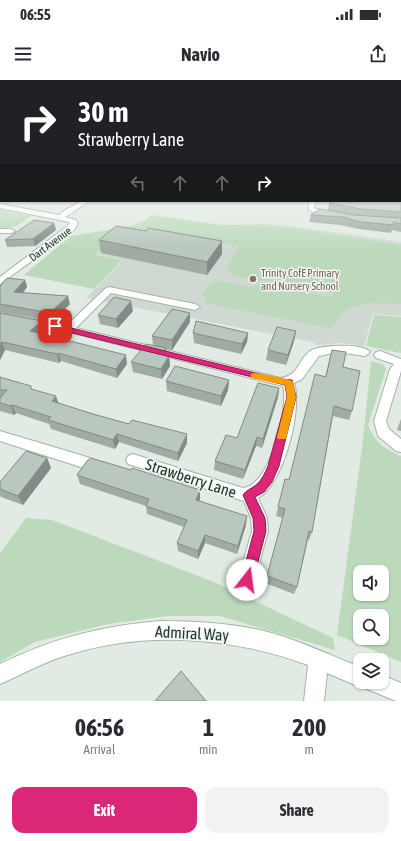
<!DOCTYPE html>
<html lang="en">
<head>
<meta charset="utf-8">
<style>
  :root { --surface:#fff; --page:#f2f2f3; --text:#2b2b33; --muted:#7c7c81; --accent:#db2777 }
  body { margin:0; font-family:"Asap Condensed",sans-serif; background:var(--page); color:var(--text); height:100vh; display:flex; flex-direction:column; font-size:15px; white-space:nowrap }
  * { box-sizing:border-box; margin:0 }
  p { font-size:13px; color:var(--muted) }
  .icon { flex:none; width:22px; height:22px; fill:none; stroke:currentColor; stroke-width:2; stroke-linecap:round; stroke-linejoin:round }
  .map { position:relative; height:621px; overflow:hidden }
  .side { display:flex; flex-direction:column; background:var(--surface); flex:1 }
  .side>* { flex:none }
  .guide { position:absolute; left:0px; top:0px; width:401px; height:122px; box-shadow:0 1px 3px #0004; background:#202124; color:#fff; overflow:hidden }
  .controls { position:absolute; left:353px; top:485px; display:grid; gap:8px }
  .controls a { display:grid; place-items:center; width:36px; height:36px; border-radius:8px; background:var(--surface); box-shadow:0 1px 3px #0004; font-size:20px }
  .pin { position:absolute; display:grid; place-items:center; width:34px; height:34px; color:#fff; margin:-17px; border-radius:8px; box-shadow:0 2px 6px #0006 }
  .me { position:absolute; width:44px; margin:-22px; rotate:15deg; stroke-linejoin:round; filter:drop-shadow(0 0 3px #0008) }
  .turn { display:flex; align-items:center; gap:14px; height:84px; padding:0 12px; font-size:18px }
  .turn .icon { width:52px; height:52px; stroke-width:2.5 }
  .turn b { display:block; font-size:28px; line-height:34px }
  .lanes { display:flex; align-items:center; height:38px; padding:0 12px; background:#0003; justify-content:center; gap:20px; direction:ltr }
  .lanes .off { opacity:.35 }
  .eta { display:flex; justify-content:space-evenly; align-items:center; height:68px; text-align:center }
  .eta b { font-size:24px; font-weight:700; line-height:28px }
  .primary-button { display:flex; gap:8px; margin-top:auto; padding:8px 12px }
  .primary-button a { flex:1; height:46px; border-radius:12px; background:var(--accent); color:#fff; font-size:16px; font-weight:700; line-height:46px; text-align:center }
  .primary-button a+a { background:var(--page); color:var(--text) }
  .status { display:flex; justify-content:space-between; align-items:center; height:28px; padding:0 20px; background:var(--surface); direction:ltr }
  .status svg { height:11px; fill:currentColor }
  header { display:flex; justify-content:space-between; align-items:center; height:52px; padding:0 12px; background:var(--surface); font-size:18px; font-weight:700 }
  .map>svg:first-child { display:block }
</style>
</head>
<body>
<div class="status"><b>06:55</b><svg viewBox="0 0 49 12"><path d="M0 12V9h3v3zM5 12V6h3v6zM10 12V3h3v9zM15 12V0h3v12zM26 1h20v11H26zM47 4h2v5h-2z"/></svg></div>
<header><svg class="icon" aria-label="menu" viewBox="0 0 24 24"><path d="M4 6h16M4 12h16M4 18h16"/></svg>Navio<svg class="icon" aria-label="share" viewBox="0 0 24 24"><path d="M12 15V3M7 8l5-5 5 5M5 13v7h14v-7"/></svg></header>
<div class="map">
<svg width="401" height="621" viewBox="0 0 401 621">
  <rect width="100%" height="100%" fill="#e1eae3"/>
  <!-- built -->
  <path fill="#cfd9d2" d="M 152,135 L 221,145 L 268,144 L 296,147 L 401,162 L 401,236 L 373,234 L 364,266 L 341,263 L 316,265 L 313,262 L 86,218 L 123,180 L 96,175 L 117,156 L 128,158 Z"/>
  <!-- green -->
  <path fill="#bcd9bc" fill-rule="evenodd" d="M 0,129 L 31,136 L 17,146 L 0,149 Z
    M 152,135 L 221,145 L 259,145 L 299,149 L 401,165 L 401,224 C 384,223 359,221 344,232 C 339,236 336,242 332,247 L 329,248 L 205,223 L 207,218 L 201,216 L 210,204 L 220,201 L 251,207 L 260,205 L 332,217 L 333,213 L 235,196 L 226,189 L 239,166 L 138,148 Z
    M 146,140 L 128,157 L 117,155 L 95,175 L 122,180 L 94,209 L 24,195 L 71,156 L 131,146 Z
    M 374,235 L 401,237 L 401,273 L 366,266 Z
    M 371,281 L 383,284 L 386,289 L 368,345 C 375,362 384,369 401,376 L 401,582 L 337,555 L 363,360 ZM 360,492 L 382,492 L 382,514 L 360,514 ZM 360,536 L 382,536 L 382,558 L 360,558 Z
    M 26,438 L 52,440 L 214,502 L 333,558 L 335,570 L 220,536 L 168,536 L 108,544 L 35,562 L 0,582 L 0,473 Z"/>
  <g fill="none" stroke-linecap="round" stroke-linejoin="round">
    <!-- stream -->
    <path fill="#8ec9c2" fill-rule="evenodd" d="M 0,105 L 1,105 L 1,107 L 0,108 Z"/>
    <!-- minor casing -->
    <g stroke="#a4b1a9" stroke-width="2">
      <path id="minor" d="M 82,121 L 90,121 L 65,137 L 76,140 L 78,144 L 73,151 L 0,204 L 0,197 L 70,144 L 69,142 L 0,128 L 0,124 L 59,135 L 65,130 Z
        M 310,121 L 316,121 L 314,128 L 335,134 L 331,136 L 315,133 L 309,130 L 308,124 Z
        M 0,149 L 11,149 L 15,151 L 11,153 L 0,153 Z
        M 109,207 L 195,224 L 200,227 L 195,230 L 111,213 L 76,248 L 280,298 C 301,296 297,278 312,270 C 322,265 364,263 370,272 L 365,276 L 337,272 L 319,276 L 302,299 L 294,303 C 303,329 283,405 258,418 L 267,438 L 268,451 L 253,506 L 247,509 L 241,506 L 238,500 L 252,451 L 251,438 L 244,421 L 128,384 L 126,380 L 128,376 L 133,374 L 243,408 C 270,406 289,328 283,306 L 69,252 L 0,239 L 0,233 L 67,245 L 106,208 Z
        M 380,271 L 401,279 L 401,291 L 386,341 L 389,349 L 401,359 L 401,372 L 396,371 L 378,356 L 374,341 L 390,289 L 394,284 L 376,278 L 374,275 L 376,272 Z
        M 0,351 L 87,377 L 92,379 L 94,383 L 92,387 L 87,389 L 0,361 Z
        M 160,541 C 194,541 227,543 260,550 C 294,558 327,574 360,587 L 360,602 L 382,602 L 382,595 L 401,603 L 401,621 L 396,621 L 367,609 L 365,605 L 360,607 L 327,593 L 324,621 L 304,621 L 308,585 C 229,556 141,550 61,577 C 40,584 21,595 0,604 L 0,584 C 53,558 101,546 160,541 Z"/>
    </g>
    <!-- minor -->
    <use href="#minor" fill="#fff" fill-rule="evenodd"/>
  </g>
  <!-- wall -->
  <path fill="#9faba3" d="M 401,83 L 401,152 L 392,150 L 391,153 L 359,149 L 340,145 L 309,142 L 311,135 L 328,130 L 329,123 Z
    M 54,143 L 56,150 L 35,166 L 7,167 L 5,160 Z
    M 146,151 L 222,174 L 207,195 L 101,173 L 99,160 Z
    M 25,200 L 27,207 L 23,213 L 70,224 L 53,241 L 0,232 L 0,206 Z
    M 133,231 L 118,248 L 100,244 L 98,235 Z
    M 0,233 L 44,249 L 40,254 L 127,284 L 117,298 L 61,281 L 59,283 L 5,270 L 0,280 Z
    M 190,242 L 172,270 L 166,269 L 167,276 L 169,276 L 170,286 L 162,299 L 133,292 L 131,282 L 153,265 L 152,256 Z
    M 296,251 L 294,261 L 286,285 L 266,280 L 268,270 Z
    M 193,253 L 248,253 L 247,262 L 241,274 L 194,263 Z
    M 332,270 L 343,287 L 352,331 L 349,340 L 333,336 L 312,452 L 309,460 L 308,460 L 297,507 L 294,514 L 265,503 L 283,438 L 276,436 L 285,399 L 289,400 L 325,297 Z
    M 0,297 L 33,310 L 58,323 L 187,363 L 178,381 L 119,362 L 115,369 L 51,349 L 49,344 L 16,333 L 14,335 L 0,331 Z
    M 229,300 L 228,310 L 221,326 L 167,311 L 166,301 Z
    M 279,308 L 278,317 L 262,368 L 256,366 L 243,399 L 214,390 L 215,381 L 237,358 Z
    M 401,339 L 401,351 L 397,350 Z
    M 47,378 L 51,388 L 23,425 L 1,417 L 0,415 L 0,402 Z
    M 77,395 L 200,419 L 199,421 L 246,445 L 237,474 L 205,463 L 198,479 L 178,471 L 177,463 L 184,447 L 147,434 L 146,426 L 80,404 Z"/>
  <!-- shaded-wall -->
  <path fill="#828b85" d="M 54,143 L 56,150 L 35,166 L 33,159 Z
    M 222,161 L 222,174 L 207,195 L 207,182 Z
    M 25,200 L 27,207 L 17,220 L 14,212 Z
    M 68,216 L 70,224 L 53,241 L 50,233 Z
    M 131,221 L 133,231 L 118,248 L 116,239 Z
    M 190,233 L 190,242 L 172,270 L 172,260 Z
    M 42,241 L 44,249 L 33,260 L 30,251 Z
    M 296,251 L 294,261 L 286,285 L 288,275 Z
    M 248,253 L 247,262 L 241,274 L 242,264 Z
    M 2,262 L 5,270 L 0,280 L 0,265 Z
    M 166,268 L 167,278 L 162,274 Z
    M 58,273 L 61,281 L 59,283 L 57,274 Z
    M 126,275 L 127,284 L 117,298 L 116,289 Z
    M 169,276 L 170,286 L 162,299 L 161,289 Z
    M 229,300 L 228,310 L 221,326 L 221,316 Z
    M 279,308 L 278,317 L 262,368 L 263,359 Z
    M 56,316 L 59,325 L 52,321 Z
    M 12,325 L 16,333 L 14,335 L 11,326 Z
    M 117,354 L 119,362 L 115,369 L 113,360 Z
    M 187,354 L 187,363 L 178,381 L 178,373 Z
    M 257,357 L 256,366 L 243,399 L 245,390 Z
    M 47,378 L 51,388 L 23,425 L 18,416 Z
    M 200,410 L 200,419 L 196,429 L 196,420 Z
    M 247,436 L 246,445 L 237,474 L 238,466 Z
    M 205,455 L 205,463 L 198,479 L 198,471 Z"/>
  <!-- building -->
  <path fill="#b9c7be" stroke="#828b85" d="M 400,83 L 401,83 L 401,132 L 361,129 L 329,123 L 332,121 L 400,121 Z
    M 320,129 L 353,135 L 401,138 L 401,144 L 393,142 L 394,145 L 361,142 L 342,137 L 311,135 Z
    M 34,140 L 54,143 L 33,159 L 5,160 Z
    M 116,146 L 146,151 L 148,148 L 222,161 L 207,182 L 99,160 Z
    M 7,198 L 25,200 L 14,212 L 68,216 L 50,233 L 0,224 L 0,206 Z
    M 114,217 L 131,221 L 116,239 L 98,235 Z
    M 172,229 L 190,233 L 172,260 L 152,256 Z
    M 0,233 L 42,241 L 30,251 L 126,275 L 116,289 L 58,273 L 57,274 L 2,262 L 0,265 Z
    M 196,241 L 248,253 L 242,264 L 193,253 Z
    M 277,247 L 296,251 L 288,275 L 268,270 Z
    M 146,264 L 166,268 L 162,274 L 169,276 L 161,289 L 131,282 Z
    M 332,270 L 346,272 L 343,287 L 360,291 L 352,331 L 334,326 L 312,452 L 309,451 L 297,507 L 267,496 L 285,429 L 278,427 L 285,399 L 289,400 L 315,294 L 326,297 Z
    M 175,286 L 229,300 L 221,316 L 166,301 Z
    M 0,297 L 31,306 L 31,309 L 56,316 L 52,321 L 93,334 L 129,344 L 132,340 L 187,354 L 178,373 L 117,354 L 113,360 L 48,340 L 51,337 L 12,325 L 11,326 L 0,323 L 0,318 L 7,310 L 0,310 Z
    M 258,303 L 279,308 L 263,359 L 257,357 L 245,390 L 215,381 L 226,355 L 237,358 Z
    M 26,371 L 47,378 L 18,416 L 0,409 L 0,402 Z
    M 91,378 L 131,390 L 132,388 L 200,410 L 196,420 L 247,436 L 238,466 L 205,455 L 198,471 L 177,463 L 187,440 L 146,426 L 149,419 L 77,395 L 87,381 Z
    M 181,591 L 206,621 L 155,621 Z"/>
  <!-- sky -->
  <linearGradient id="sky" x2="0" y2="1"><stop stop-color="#84bcd9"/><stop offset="0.49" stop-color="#f2f6f2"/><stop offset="1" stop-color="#f2f6f2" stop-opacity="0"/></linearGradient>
  <rect width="401" height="170" fill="url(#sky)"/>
  <!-- route -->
  <path fill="#db2777" stroke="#8e194d" d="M 55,244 L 280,299 L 292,300 L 296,317 L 279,386 L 272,402 L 264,412 L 255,417 L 265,438 L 266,451 L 252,505 L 247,507 L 243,505 L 241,500 L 254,451 L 253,438 L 243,415 C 246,410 251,409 256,405 C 262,400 265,393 268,386 L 287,317 L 285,305 L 52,248 L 51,246 Z"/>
  <!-- slow -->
  <path fill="#f59e0b" d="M 254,293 C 262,294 290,298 293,302 L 296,317 L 286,359 L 278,359 L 277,357 L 287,317 L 285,305 L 251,298 L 251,294 Z"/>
  <!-- markers -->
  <circle fill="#8d6e63" stroke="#f1f7f2" stroke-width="1.5" cx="253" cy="199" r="4"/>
  <g text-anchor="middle" stroke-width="3" stroke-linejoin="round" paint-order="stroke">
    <!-- far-street labels -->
    <g font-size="11" fill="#23382d" stroke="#f1f7f2">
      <text transform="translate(50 164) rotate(-37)" y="4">Dart Avenue</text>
    </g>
    <!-- far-education labels -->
    <g font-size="11" fill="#785e54" stroke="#f1f7f2" text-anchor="start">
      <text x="261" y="197">Trinity CofE Primary<tspan x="261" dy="13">and Nursery School</tspan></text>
    </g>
    <!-- near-street labels -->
    <g font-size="16" fill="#23382d" stroke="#f1f7f2">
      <text transform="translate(191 398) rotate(18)" y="6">Strawberry Lane</text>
      <text transform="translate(192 553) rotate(3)" y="6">Admiral Way</text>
    </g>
  </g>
</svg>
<div class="controls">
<a><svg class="icon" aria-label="sound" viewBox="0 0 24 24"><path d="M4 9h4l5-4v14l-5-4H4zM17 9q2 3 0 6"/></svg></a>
<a><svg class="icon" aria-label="search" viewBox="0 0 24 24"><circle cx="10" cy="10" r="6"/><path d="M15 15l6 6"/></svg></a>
<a><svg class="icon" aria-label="layers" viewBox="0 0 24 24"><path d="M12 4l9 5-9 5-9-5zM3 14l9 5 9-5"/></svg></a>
</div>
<div class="pin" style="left:55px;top:246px;background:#d93025"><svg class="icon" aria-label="arrive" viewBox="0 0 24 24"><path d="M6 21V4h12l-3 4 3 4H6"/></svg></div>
<svg class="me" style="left:247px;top:500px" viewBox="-20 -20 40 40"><circle r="19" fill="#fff"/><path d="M0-13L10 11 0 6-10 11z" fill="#db2777"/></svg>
<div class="guide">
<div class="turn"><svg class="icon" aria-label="right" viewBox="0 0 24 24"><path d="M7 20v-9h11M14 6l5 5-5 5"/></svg><div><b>30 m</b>Strawberry Lane</div></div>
<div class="lanes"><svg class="icon off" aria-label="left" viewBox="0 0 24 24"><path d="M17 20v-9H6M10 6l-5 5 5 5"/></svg><svg class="icon off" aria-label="ahead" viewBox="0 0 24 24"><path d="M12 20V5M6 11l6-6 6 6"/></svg><svg class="icon off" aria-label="ahead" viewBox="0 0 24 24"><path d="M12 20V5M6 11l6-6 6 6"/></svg><svg class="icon" aria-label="right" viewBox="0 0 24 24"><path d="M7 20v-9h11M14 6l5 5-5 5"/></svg></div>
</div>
</div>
<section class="side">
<div class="eta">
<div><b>06:56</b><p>Arrival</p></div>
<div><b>1</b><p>min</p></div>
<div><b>200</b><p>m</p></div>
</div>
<div class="primary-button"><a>Exit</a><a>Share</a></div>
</section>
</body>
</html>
